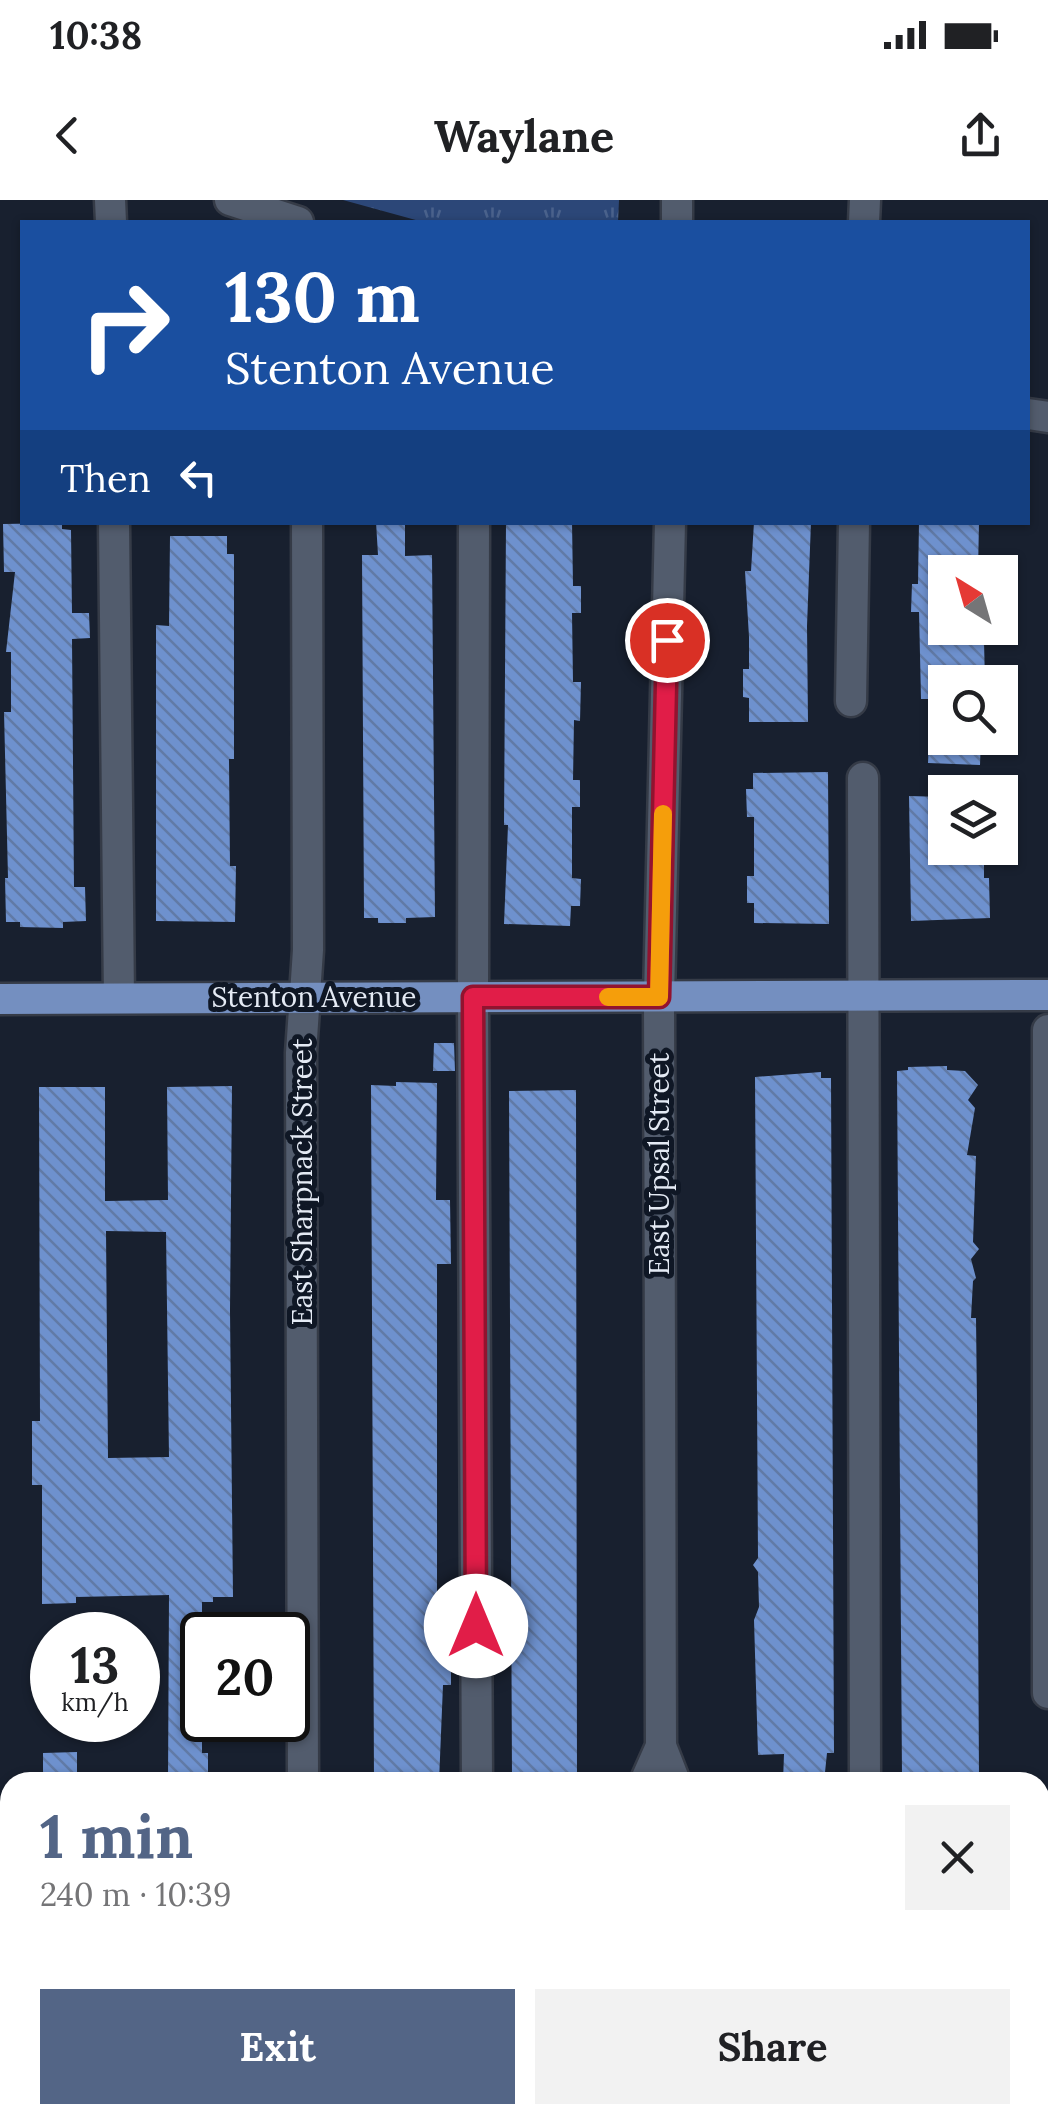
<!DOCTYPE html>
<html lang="en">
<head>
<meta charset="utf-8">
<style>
  :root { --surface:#fff; --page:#f2f2f2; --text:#202124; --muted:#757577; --accent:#536586 }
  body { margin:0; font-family:Lora,serif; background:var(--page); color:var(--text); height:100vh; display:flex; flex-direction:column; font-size:38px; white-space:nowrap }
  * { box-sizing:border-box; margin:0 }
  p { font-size:32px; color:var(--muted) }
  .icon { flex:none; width:55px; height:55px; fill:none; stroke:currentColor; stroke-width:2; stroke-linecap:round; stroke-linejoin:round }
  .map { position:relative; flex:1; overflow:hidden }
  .drawer { position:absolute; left:0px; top:1572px; width:1050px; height:352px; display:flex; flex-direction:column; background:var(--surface); border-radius:30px 30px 0 0; box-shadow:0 2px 8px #0004 }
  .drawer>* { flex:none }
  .banner { position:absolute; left:20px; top:20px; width:1010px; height:305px; border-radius:0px; box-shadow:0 2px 8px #0004; background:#1a4fa0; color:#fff; overflow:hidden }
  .needle { width:65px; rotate:323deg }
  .tools { position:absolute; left:928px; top:355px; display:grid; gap:20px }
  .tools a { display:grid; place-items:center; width:90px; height:90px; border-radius:0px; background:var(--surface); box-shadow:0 2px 8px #0004; font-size:50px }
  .speed { position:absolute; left:30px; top:1412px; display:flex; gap:20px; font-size:50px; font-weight:700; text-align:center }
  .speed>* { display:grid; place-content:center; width:130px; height:130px; border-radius:50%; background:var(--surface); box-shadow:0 2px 8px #0004; line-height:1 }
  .speed small { font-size:25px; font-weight:400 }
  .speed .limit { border:5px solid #111; border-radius:15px; background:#fff; color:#111 }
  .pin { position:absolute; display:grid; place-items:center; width:85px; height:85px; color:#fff; margin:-42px; border:5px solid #fff; border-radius:50%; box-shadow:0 2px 10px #0007 }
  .me { position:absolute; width:110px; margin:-55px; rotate:0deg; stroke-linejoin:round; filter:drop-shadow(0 0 8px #0008) }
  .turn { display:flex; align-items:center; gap:35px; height:210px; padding:0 40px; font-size:45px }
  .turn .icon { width:130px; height:130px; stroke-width:2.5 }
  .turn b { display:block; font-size:70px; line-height:85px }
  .then { display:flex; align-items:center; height:95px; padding:0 40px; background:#0003; gap:20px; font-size:38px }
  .round { display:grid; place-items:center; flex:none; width:105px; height:105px; border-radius:0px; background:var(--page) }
  .summary { display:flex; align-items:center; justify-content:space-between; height:170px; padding:0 40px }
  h1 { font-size:60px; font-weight:700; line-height:75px; color:var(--accent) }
  .action { display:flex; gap:20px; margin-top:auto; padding:20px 40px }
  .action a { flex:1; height:115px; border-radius:0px; background:var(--accent); color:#fff; font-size:40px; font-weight:700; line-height:115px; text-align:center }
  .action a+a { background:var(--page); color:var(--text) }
  .status { display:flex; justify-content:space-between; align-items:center; height:70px; padding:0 50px; background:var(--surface); direction:ltr }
  .status svg { height:28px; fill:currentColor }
  header { display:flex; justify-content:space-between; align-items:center; height:130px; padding:0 40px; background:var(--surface); font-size:45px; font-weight:700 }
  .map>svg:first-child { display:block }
</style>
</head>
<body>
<div class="status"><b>10:38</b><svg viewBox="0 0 49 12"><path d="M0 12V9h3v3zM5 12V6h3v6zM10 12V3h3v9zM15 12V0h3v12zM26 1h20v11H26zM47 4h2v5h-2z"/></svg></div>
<header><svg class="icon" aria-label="back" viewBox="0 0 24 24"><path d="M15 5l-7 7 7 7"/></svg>Waylane<svg class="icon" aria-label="share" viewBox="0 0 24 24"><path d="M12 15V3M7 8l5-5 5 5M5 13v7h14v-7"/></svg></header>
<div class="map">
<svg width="1048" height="1923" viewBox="0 0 1048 1923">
  <defs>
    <pattern id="park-tufts" width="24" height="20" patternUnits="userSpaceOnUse" patternTransform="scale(2.5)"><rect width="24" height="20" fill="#2c4778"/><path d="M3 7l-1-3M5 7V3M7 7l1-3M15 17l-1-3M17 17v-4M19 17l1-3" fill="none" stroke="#4a628c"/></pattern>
    <pattern id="building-back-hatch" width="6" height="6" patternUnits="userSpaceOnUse" patternTransform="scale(2.5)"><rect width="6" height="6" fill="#6e91ce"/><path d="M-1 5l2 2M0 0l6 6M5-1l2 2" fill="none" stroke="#617aa6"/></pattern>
  </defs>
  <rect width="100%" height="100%" fill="#18202f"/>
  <!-- park -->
  <path fill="url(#park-tufts)" d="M 343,0 L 619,0 L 618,22 L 423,22 Z"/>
  <!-- building -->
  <path fill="url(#building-back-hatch)" fill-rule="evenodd" d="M 376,322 L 405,322 L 405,356 L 432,355 L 435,717 L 406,718 L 406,723 L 378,723 L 378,718 L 364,718 L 362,355 L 378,355 Z
    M 506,322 L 572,322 L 573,386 L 581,386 L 581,413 L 572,413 L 573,482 L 581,482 L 580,521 L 574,520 L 573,580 L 580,580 L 580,607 L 572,607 L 572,678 L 581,679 L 580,706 L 571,706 L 570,726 L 504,724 L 508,625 L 504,625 Z
    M 754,322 L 811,322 L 807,426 L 808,522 L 749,522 L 749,498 L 743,497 L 743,469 L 749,469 L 749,437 L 745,371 L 751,371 Z
    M 919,322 L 979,322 L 978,372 L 945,372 L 945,441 L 984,441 L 985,482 L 945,482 L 945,499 L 921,499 L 919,412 L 911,412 L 912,384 L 918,384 Z
    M 62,323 L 62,329 L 71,330 L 72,413 L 89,413 L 90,438 L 72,439 L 74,687 L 85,687 L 86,721 L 63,722 L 63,728 L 20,727 L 20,722 L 6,722 L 5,678 L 8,678 L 4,512 L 11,512 L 11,452 L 6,452 L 15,372 L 4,372 L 3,324 Z
    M 170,336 L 227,336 L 227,354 L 234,354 L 234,559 L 229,559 L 230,666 L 236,666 L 235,722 L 156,721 L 156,425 L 169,426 Z
    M 929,538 L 981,538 L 980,565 L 928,563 Z
    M 828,572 L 829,724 L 754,723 L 754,703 L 747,703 L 747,676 L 754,676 L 754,617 L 747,617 L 746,589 L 753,589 L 753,573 Z
    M 909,596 L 945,597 L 945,648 L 984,648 L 984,678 L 989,678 L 990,718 L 911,721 Z
    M 434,843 L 454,843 L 455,871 L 433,871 Z
    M 947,866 L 947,870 L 965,871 L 978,885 L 968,900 L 975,908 L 967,955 L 976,956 L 973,1042 L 979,1049 L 971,1059 L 976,1078 L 973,1081 L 971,1118 L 976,1118 L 977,1203 L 979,1578 L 952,1578 L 952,1582 L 913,1582 L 913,1578 L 902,1578 L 897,871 L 908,870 L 908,867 Z
    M 821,872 L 821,878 L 831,878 L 834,1553 L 827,1553 L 824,1582 L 783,1582 L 784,1554 L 758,1555 L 754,1420 L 759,1407 L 758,1372 L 753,1365 L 758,1358 L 755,877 Z
    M 396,882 L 437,883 L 436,1000 L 450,1000 L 451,1064 L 437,1064 L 437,1404 L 431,1404 L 437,1455 L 451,1455 L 451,1485 L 443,1485 L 439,1582 L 374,1582 L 371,885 L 396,886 Z
    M 232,886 L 230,1111 L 233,1397 L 213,1397 L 213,1402 L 202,1402 L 202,1553 L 208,1553 L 208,1582 L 168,1582 L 169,1395 L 76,1397 L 76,1403 L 42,1404 L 42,1285 L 32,1285 L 32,1221 L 40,1221 L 39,887 L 105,887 L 105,1001 L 168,1000 L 167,887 ZM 106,1031 L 166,1032 L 169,1257 L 108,1258 Z
    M 576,890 L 577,1582 L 512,1582 L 509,891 Z
    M 77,1552 L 77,1582 L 43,1582 L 43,1553 Z"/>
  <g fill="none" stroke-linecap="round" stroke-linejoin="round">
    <!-- minor casing -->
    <g stroke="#353b47" stroke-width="35">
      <path id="minor" d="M 110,0 L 111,22
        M 230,0 L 298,22
        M 677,22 L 677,0
        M 864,22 L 865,0
        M 1028,214 L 1048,217
        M 114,322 L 119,798
        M 474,322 L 473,797 L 477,1582
        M 670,322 L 659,797 L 661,1546 L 675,1582
        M 851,501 L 854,322
        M 863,578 L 865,1582
        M 1048,830 L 1048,1493
        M 303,1582 L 301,853 L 308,750 L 307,322
        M 645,1582 L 661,1546
        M 0,1693 L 10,1694
        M 157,1915 L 157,1923
        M 402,1915 L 402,1923
        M 663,1915 L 663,1923
        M 866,1915 L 866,1923
        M 1047,1923 L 1048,1697"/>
    </g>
    <!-- major casing -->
    <g stroke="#353b47" stroke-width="35">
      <path id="major" d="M 0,799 L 1048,795"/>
    </g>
    <!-- minor -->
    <use href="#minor" stroke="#525c6d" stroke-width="30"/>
    <!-- major -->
    <use href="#major" stroke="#748fc0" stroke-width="30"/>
  </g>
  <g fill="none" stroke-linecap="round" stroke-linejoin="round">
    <!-- route casing -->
    <g stroke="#92132f" stroke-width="25">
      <path id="route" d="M 476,1426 L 473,797 L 659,797 L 667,440"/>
    </g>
    <!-- route -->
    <use href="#route" stroke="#e11d48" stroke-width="18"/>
    <!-- slow -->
    <path stroke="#f59e0b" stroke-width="18" d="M 608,797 L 659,797 L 663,614"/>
  </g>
  <g text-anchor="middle" stroke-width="10" stroke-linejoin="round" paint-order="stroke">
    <!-- street labels -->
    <g font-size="28" fill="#e4eaf4" stroke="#0f1725">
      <text x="314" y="807">Stenton Avenue</text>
      <text transform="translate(659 964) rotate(-90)" y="10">East Upsal Street</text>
      <text transform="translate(302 982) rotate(-90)" y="10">East Sharpnack Street</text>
    </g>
  </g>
</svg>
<div class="tools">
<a><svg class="needle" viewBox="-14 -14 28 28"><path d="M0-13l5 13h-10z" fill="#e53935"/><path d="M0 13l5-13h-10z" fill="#757577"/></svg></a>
<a><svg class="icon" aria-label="search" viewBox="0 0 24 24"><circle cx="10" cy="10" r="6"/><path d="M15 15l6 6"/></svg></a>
<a><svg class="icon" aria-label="layers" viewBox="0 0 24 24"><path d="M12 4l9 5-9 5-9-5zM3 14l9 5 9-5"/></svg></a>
</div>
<div class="speed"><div>13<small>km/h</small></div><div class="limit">20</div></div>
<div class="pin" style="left:667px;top:440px;background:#d93025"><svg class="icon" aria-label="arrive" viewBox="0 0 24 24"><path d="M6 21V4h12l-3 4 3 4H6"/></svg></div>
<svg class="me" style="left:476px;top:1426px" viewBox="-20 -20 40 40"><circle r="19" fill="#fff"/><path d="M0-13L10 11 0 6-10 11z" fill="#e11d48"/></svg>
<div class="banner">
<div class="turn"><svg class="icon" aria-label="right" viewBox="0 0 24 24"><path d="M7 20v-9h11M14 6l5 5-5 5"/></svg><div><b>130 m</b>Stenton Avenue</div></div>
<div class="then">Then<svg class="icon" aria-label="left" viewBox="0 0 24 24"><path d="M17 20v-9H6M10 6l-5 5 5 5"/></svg></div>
</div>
<section class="drawer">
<div class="summary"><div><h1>1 min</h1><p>240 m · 10:39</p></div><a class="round"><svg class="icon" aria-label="close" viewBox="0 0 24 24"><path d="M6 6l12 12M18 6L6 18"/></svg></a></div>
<div class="action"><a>Exit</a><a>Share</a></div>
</section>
</div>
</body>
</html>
